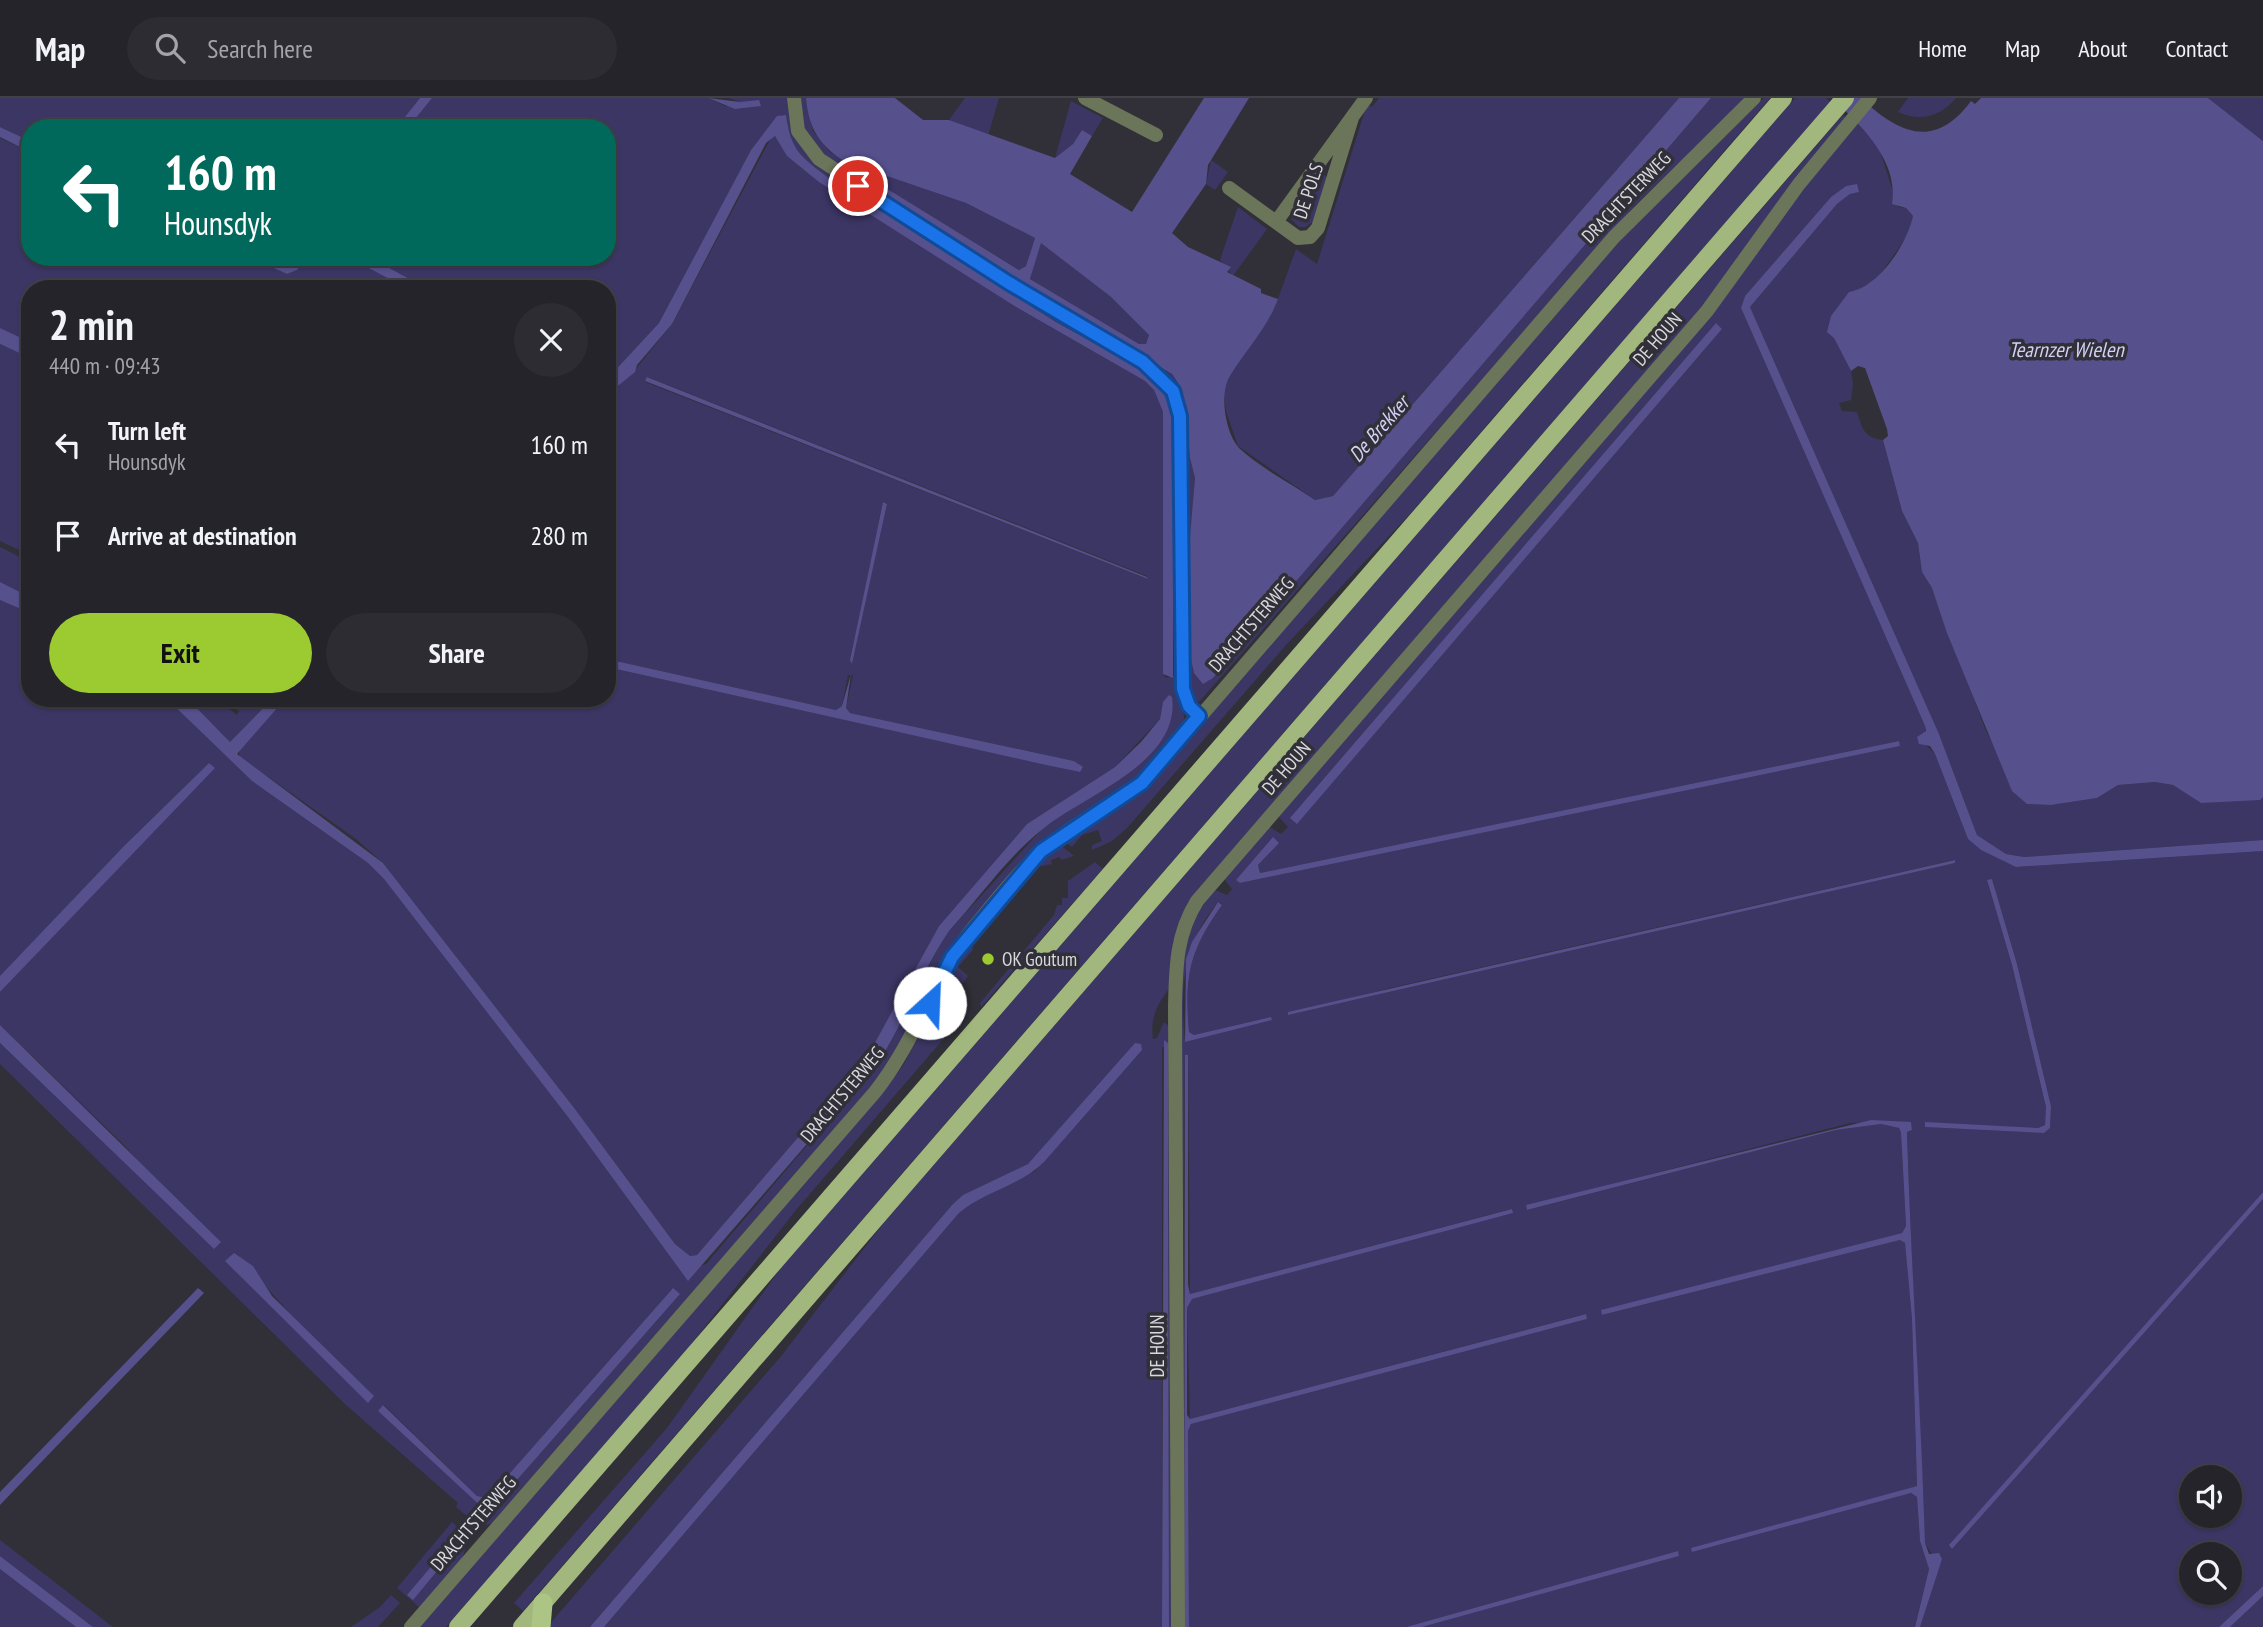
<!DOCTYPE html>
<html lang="en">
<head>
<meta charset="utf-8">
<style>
  :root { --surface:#25242a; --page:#2d2c32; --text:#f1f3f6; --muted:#a3a4a8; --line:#424147; --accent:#9cca31 }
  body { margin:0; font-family:"PT Sans Narrow",sans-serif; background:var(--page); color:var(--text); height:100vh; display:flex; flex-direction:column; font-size:26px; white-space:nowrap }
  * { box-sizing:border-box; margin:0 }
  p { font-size:23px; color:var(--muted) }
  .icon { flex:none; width:38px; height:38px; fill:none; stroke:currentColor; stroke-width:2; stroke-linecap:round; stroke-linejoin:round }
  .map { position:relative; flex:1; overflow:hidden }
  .details { position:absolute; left:21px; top:182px; width:595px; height:427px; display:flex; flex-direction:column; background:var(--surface); border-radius:28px; box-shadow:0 2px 5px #0004,0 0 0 2px var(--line) }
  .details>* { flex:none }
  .top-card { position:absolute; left:21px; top:21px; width:595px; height:147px; border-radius:28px; box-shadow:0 2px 5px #0004,0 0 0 2px var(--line); background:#00695c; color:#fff; overflow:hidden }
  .controls { position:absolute; left:2179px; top:1367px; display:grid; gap:14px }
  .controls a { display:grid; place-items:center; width:63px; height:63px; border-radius:50%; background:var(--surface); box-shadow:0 2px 5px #0004,0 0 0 2px var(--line); font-size:35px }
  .pin { position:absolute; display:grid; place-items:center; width:60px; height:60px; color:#fff; margin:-30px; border:4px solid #fff; border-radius:50%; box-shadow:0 2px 7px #0007 }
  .me { position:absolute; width:77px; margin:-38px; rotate:25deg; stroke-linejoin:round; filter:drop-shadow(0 0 5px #0008) }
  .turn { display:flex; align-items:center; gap:24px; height:147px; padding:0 28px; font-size:32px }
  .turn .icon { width:91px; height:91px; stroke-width:2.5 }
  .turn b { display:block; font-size:49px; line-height:60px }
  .round { display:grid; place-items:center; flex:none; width:74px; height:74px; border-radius:37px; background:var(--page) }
  .overview { display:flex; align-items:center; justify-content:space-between; height:119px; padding:0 28px }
  h1 { font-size:42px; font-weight:600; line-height:52px }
  .button { display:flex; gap:14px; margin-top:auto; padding:14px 28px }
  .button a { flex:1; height:80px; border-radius:42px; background:var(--accent); color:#111; font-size:28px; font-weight:600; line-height:80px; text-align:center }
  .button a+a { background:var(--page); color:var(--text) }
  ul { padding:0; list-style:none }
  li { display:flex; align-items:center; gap:21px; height:91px; padding:0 28px }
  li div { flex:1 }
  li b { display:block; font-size:26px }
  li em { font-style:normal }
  header { display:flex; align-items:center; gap:42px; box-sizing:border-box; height:98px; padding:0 35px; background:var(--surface); border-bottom:2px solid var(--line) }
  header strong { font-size:33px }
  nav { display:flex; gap:38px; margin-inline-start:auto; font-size:24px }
  .search { width:490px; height:63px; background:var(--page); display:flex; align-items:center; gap:18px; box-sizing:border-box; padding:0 24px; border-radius:38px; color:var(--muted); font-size:26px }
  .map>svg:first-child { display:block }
</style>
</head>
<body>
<header>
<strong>Map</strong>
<div class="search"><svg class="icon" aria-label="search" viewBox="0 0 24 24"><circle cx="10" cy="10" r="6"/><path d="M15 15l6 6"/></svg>Search here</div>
<nav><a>Home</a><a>Map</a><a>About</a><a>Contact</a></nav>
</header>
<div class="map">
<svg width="2263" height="1529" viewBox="0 0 2263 1529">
  <rect width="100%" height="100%" fill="#313038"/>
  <!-- green -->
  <path fill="#3b3664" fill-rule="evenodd" d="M 0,0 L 420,0 L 396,30 L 30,30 L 30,43 L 0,29 Z
    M 432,0 L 708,0 L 725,8 L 740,4 L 729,0 L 790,0 L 798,41 L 1154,276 L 1175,309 L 1180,592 L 1185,625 L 1137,680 L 1124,691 L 1051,736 L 992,800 L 902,946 L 870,990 L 492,1425 L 487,1427 L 468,1419 L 456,1409 L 458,1405 L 345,1306 L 0,966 L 0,945 L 214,1151 L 124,1047 L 0,927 L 0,894 L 214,670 L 209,665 L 124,748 L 0,879 L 0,502 L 30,515 L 30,600 L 166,600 L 252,683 L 368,765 L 384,781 L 568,1019 L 682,1175 L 706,1166 L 879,963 L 891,944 L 937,850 L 949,833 L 1043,730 L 1162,640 L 1163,604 L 1160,621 L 1115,669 L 1027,726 L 939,828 L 867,959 L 697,1157 L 690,1158 L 675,1146 L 575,1011 L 383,765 L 356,741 L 240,659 L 238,651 L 286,600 L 607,600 L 607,569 L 1079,674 L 1074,663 L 850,615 L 846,610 L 853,577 L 848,577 L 842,608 L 836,612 L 607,561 L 607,297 L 630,278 L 672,226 L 772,38 L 777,39 L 787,58 L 1016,209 L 1145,283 L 1154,292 L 1163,314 L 1163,576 L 1166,580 L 1175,577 L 1173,325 L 1170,309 L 1141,271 L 1056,224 L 829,80 C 799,58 793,54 785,17 L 768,30 L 751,52 L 659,225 L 607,281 L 607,191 L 428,191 L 369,159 L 607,159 L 607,30 L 408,30 ZM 648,279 L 1147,478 L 1148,481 L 645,284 ZM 883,404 L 887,406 L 852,566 L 850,562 ZM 226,1163 L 262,1184 L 368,1304 ZM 672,1191 L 679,1197 L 488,1415 L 378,1313 L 384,1307 L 477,1398 L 488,1400 Z
    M 797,0 L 806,0 L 813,33 L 829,53 L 1040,197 L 1172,276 L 1182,291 L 1190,360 L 1195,380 L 1188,498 L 1207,584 L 1711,0 L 1746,0 L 1636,106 L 1199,604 L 1193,603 L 1188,595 L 1175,293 L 838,71 L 806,41 Z
    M 965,0 L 999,0 L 988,38 L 949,22 Z
    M 1379,0 L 1679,0 L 1333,398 L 1315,402 L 1238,348 L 1226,313 L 1224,295 L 1227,282 L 1275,209 L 1296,151 L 1317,166 L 1366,9 L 1368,6 L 1372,9 Z
    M 1764,0 L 1770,0 L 1409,417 L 1286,547 L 1127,730 L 1112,743 L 1092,752 L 1092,747 L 1102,743 L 1098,732 L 1082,737 L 1072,749 L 1067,745 L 1063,749 L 1074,758 L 1061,762 L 1060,759 L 1051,762 L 1052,766 L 1035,769 C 1070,732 1118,715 1155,680 L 1635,125 Z
    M 1795,0 L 1826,0 L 1830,4 L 523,1513 L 514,1505 L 667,1330 L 780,1171 Z
    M 1908,0 L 1956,0 C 1940,19 1920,24 1898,14 Z
    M 2208,0 L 2263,0 L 2263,43 Z
    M 1071,3 L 1103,20 L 1092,38 L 1082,32 L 1073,46 L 1055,60 Z
    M 1843,17 L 1846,19 L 1703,209 L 1193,800 L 1169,891 C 1157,906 1150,921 1153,941 L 1157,940 L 1164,924 L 1170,929 L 1175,1529 L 1169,1529 L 1168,945 L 1162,950 L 1162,1529 L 604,1529 L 959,1115 L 969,1106 L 1035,1073 L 1143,949 L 1028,1066 L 952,1107 L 590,1529 L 547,1529 L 782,1257 L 885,1123 Z
    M 1857,25 L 1879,50 L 1898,109 L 1906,110 L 1913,118 L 1910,134 L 1877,181 L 1858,192 L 1834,240 L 1851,273 L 1853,286 L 1851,302 L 1839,305 L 1842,313 L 1857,314 C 1862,330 1864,340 1883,342 L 1902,413 L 1918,445 L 1922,474 L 1932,490 L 1986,633 L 2027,706 L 2051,707 L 2097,700 L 2118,687 L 2155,684 L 2173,687 L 2201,705 L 2263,699 L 2263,742 L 2024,759 L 2006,756 L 1977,737 L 1939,636 L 1750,209 L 1837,106 L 1850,96 L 1846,88 L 1831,99 L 1745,198 L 1741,210 L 1925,628 L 1925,646 L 1935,656 L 1968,741 L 2016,769 L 2263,753 L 2263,1094 L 1953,1444 L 1952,1451 L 2263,1101 L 2263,1488 L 2219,1529 L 1920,1529 L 1939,1466 L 1925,1446 C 1920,1308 1911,1171 1907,1034 L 1912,1032 L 1911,1024 L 1850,1025 L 1526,1108 L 1528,1112 L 1836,1032 L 1881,1026 L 1899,1030 L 1901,1035 L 1906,1128 L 1902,1135 L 1601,1213 L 1603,1217 L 1900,1142 L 1905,1145 L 1912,1221 L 1917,1388 L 1692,1454 L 1910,1395 L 1917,1399 L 1920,1443 L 1929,1471 L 1915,1529 L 1422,1529 L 1679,1458 L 1678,1453 L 1406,1529 L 1189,1529 L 1188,1333 L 1191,1326 L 1587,1221 L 1585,1216 L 1190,1321 L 1187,1210 L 1192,1201 L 1512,1115 L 1511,1111 L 1190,1196 L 1188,957 L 1185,957 L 1183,1187 L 1179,865 L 1191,819 L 1213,791 L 1227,797 L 1232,791 L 1223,780 L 1268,728 L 1281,736 L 1288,729 L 1277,717 ZM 1716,226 L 1722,231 L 1297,725 ZM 1899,643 L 1900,648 L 1240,785 L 1279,745 L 1258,767 L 1260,775 ZM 1954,762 L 1955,765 L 1288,917 L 1390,890 ZM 1992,781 L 2017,866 L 2051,1008 L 2050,1029 L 2044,1035 L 1926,1029 L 2038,1030 L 2045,1027 L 2046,1009 L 2012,867 L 1987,783 ZM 1218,804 L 1222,806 C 1190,853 1184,877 1189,934 L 1194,937 L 1271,919 L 1185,944 C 1180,888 1182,849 1218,804 ZM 2191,1379 L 2230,1379 L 2230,1418 L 2191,1418 ZM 2191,1456 L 2230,1456 L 2230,1494 L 2191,1494 Z
    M 0,40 L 30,54 L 30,159 L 249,159 L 287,176 L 297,172 L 306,159 L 348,159 L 408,191 L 30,191 L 30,244 L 0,230 Z
    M 1211,62 L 1228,74 L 1215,92 L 1206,86 Z
    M 872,73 L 966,105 L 1035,140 L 1026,168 L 1019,172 L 886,90 L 867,76 Z
    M 1320,73 L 1327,79 L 1314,123 L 1305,129 L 1299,129 L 1291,121 L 1291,112 Z
    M 1238,109 L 1267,131 L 1233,178 L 1220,162 Z
    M 1041,144 L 1111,199 L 1149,237 L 1146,246 L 1139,246 L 1030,181 Z
    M 0,246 L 30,260 L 30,457 L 0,443 Z
    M 0,449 L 30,464 L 30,499 L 0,484 Z
    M 187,600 L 215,600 L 237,617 L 239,613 L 223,600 L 273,600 L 230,644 Z
    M 1095,764 L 1103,771 L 981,909 L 980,905 L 1054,817 L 1057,807 L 1062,807 L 1062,800 L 1068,800 L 1068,783 Z
    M 1032,772 L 1035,774 L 972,848 L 973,852 L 958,869 L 968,878 L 963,885 L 958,881 L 952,888 L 967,900 L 961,916 L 946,938 L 796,1112 L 686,1253 L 446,1529 L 420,1529 L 890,985 L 904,966 L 965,852 Z
    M 452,1424 L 465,1436 L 467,1444 L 462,1462 L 419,1509 L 397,1490 Z
    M 0,1442 L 113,1529 L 93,1529 L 0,1458 Z
    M 0,1471 L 76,1529 L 0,1529 Z
    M 391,1497 L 400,1505 L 378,1529 L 351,1529 L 380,1509 Z
    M 2263,1498 L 2263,1529 L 2230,1529 Z"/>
  <!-- water -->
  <path fill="#56508d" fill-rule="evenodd" d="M 420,0 L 432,0 L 408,30 L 396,30 Z
    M 708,0 L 740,4 L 759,2 L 761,8 L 735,11 Z
    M 806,0 L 895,0 L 923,22 L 949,22 L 1055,60 L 1073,46 L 1082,32 L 1092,38 L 1070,76 L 1132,114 L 1204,0 L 1249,0 L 1208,67 L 1206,86 L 1172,135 L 1188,149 L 1231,169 L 1227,174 L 1261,191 L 1261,195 L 1278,201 C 1268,229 1245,253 1230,278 C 1219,295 1225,335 1239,350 C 1260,370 1291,385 1315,402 L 1333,398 L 1679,0 L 1711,0 L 1213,580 L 1203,586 L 1194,575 L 1189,552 L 1190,439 L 1195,380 L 1190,360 L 1182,291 L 1172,276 L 1040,197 L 847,71 L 847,65 C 820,48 809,32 806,0 ZM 872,73 L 966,105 L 1035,140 L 1026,168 L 1019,172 L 886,90 L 867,77 ZM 1041,145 L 1111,199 L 1149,237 L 1146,246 L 1139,246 L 1030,181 Z
    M 1832,0 L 1861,0 C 1899,36 1935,52 1971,3 L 1975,6 L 1981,0 L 2208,0 L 2263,43 L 2263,699 L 2260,702 L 2201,705 L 2173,687 L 2155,684 L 2118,687 L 2097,700 L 2051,707 L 2027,706 L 2012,693 L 1947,535 L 1932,490 L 1922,474 L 1918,445 L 1902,413 L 1883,342 L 1888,338 L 1887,331 L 1865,270 L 1858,268 L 1851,273 L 1834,240 L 1827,234 L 1831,218 L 1849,194 C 1879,189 1907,146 1913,118 L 1906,110 L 1892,106 C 1899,62 1861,28 1832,0 Z
    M 786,17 C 791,53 801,59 829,80 L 1056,224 L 1141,271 L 1160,288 L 1170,309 L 1173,325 L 1173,580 L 1163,576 L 1163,314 L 1154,292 L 1145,283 L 1016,209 L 819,84 L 787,58 L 775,38 L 766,45 L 672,226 L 637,267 L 635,274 L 607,297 L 607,281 L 659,225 L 751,52 L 777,18 Z
    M 0,29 L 30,43 L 30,54 L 0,39 Z
    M 1857,86 L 1859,94 L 1850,96 L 1837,106 L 1750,209 L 1939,636 L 1977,737 L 2006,756 L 2024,759 L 2263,742 L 2263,753 L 2016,769 L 1981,752 L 1968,741 L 1935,656 L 1930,648 L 1919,646 L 1917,639 L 1926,633 L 1925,628 L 1741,210 L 1745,198 L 1831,99 L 1846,88 Z
    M 249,159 L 274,159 L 286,163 L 293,159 L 306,159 L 297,172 L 287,176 Z
    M 348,159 L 369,159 L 428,191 L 408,191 Z
    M 1716,225 L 1722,231 L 1297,726 L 1290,720 Z
    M 0,230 L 30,244 L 30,260 L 0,246 Z
    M 647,279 L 1147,479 L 1148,481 L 645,283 Z
    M 883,404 L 887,406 L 852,566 L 850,562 Z
    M 0,484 L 30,499 L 30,515 L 0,502 Z
    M 607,561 L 836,612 L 842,608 L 851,576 L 846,610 L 850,615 L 1074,663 L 1083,669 L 1080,674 L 1046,667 L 607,569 Z
    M 1169,597 L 1172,599 C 1181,664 1085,697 1044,730 C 1008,758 980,799 949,833 C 921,873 906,922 879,963 L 688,1183 L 568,1019 L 384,781 L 368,765 L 252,683 L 166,600 L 187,600 L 230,644 L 273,600 L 286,600 L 237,656 L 383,765 L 575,1011 L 675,1146 L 690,1158 L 697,1157 L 867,959 L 939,828 L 1027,726 L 1115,669 L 1141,644 L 1160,621 L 1163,604 Z
    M 1899,643 L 1900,648 L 1240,785 L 1236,782 L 1273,739 L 1279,745 L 1258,767 L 1260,775 Z
    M 209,665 L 215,670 L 0,894 L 0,878 L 124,748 Z
    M 1955,762 L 1955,765 L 1288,917 L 1288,914 Z
    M 1992,781 L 2017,866 L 2051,1008 L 2050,1030 L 2044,1035 L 1925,1029 L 1925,1024 L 2038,1030 L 2045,1027 L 2046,1009 L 2012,867 L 1987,782 Z
    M 1218,804 L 1222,807 C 1190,852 1184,877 1189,934 L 1194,937 L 1271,919 L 1272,922 L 1185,944 L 1186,861 L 1192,844 Z
    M 0,927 L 221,1144 L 214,1151 L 0,945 Z
    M 1164,942 L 1168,945 L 1168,968 L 1169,1529 L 1162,1529 Z
    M 1135,945 L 1141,946 L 1142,952 L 1044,1064 C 1020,1088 985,1093 959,1115 L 604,1529 L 590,1529 L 952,1107 L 963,1097 L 1028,1066 Z
    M 1185,957 L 1188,957 L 1188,1187 L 1190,1196 L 1512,1111 L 1513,1115 L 1192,1201 L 1187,1210 L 1187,1317 L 1190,1321 L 1586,1216 L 1587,1221 L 1191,1326 L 1188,1333 L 1189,1529 L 1184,1529 Z
    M 1871,1022 L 1911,1024 L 1912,1032 L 1907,1034 C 1911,1171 1921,1308 1925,1445 L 1929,1456 L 1939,1455 L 1942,1461 L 1920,1529 L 1915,1529 L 1929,1471 L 1920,1443 L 1917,1399 L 1911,1395 L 1692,1454 L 1691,1450 L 1917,1388 L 1912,1221 L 1905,1145 L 1900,1142 L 1602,1217 L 1601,1212 L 1902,1135 L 1906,1128 L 1901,1035 L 1899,1030 L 1881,1026 L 1836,1032 L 1527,1112 L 1526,1107 Z
    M 2263,1094 L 2263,1101 L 1952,1451 L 1949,1447 Z
    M 234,1155 L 253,1168 L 272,1198 L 374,1298 L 368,1305 L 225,1163 Z
    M 198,1190 L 204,1195 L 0,1407 L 0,1394 Z
    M 673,1190 L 680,1196 L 488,1415 L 378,1313 L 383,1307 L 477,1398 L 488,1400 Z
    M 452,1444 L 457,1449 L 413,1502 L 407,1497 Z
    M 1678,1453 L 1679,1458 L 1422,1529 L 1406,1529 Z
    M 0,1458 L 93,1529 L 76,1529 L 0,1471 Z
    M 2263,1488 L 2263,1498 L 2230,1529 L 2219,1529 Z"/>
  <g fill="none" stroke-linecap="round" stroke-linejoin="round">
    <!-- minor -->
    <path stroke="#6a7559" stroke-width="14" d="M 794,0 L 798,33 L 819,61 L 1009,185 L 1143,264 L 1173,294 L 1181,328 L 1183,591 L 1189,608 L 1199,618
      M 1085,0 L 1156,37
      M 1352,20 L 1318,130 L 1310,139 L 1298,140 L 1276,124 L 1366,0
      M 1229,90 L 1276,124
      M 411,1529 L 875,994 C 917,941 934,878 974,829 C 1000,798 1026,763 1059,739 C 1091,715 1127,700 1155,671 L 1614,139 L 1754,0
      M 1178,1529 L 1175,908 C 1176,869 1176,837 1197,803 L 1707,213 L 1799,86 L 1870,0"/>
    <!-- primary -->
    <path stroke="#a1b77d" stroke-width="18" d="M 458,1529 L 1783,0
      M 522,1529 L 1845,0"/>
    <!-- trunk -->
    <path stroke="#acc484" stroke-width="19" d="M 541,1529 L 543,1505"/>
  </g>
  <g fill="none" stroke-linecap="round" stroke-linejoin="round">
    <!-- route casing -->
    <g stroke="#114b97" stroke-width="18">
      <path id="route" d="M 858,88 L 1009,185 L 1143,264 L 1173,293 L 1180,318 L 1183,591 L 1189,608 L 1199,618 L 1142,685 L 1041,753 L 952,859 L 930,905"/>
    </g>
    <!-- route -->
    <use href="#route" stroke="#1a73e8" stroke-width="12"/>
  </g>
  <!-- markers -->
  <circle fill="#9cca31" stroke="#313038" stroke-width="2.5" cx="988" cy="861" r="7"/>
  <g text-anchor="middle" stroke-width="7" stroke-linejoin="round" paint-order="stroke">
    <!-- street labels -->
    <g font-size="19" fill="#d8d8dd" stroke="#313038">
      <text transform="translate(1308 93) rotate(-72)" y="7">DE POLS</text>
      <text transform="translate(1626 99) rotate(-46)" y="7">DRACHTSTERWEG</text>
      <text transform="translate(1657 241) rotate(-49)" y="7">DE HOUN</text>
      <text transform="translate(1251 526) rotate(-49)" y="7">DRACHTSTERWEG</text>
      <text transform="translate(1286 670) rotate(-49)" y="7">DE HOUN</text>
      <text transform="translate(842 996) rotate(-50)" y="7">DRACHTSTERWEG</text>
      <text transform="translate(1157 1248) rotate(-90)" y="7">DE HOUN</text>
      <text transform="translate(473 1425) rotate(-49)" y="7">DRACHTSTERWEG</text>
    </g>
    <!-- poi labels -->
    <g font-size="19" fill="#d8d8dd" stroke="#313038" text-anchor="start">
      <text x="1002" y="868">OK Goutum</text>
    </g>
    <!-- water labels -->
    <g font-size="21" font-style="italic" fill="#d1d0f5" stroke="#313038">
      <text x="2066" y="259">Tearnzer Wielen</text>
      <text transform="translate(1379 331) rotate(-49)" y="7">De Brekker</text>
    </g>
  </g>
</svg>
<div class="controls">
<a><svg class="icon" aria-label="sound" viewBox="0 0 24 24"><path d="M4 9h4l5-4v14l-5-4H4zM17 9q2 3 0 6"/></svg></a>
<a><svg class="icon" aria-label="search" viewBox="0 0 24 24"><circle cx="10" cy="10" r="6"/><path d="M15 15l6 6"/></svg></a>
</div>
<div class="pin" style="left:858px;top:88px;background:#d93025"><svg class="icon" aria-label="arrive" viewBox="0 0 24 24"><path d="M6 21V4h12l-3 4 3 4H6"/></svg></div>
<svg class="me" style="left:930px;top:905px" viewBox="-20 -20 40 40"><circle r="19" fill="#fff"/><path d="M0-13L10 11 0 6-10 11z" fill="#1a73e8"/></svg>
<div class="top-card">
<div class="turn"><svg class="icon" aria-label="left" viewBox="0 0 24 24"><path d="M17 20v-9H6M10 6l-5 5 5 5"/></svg><div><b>160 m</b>Hounsdyk</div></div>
</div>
<section class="details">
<div class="overview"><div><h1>2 min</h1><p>440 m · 09:43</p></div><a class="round"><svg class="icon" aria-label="close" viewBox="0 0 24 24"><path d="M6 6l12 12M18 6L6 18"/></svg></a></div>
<ul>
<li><svg class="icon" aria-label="left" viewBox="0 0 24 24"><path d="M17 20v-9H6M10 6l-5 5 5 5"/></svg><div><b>Turn left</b><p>Hounsdyk</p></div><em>160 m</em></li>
<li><svg class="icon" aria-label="arrive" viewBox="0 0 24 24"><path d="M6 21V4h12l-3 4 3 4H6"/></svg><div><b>Arrive at destination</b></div><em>280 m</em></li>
</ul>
<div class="button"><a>Exit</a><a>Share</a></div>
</section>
</div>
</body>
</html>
